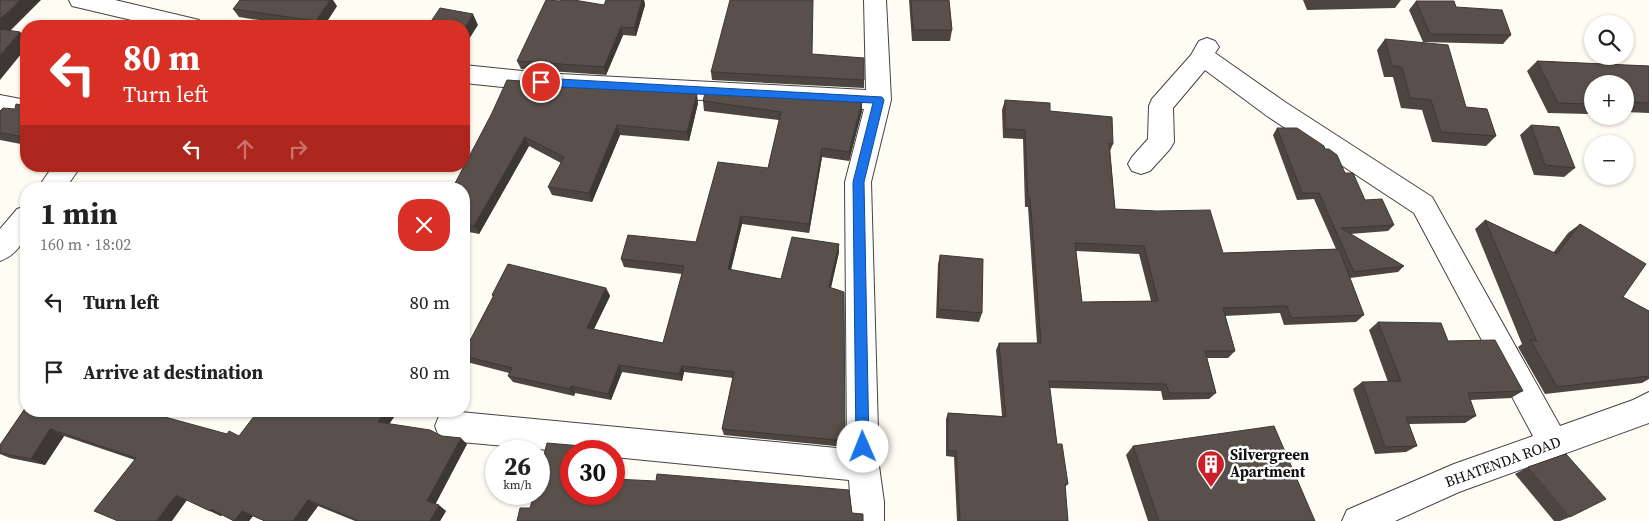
<!DOCTYPE html>
<html lang="en">
<head>
<meta charset="utf-8">
<style>
  :root { --surface:#fff; --page:#f6f6f6; --text:#222; --muted:#767676 }
  body { margin:0; font-family:"Source Serif 4",serif; background:var(--page); color:var(--text); height:100vh; display:flex; flex-direction:column; font-size:19px; white-space:nowrap }
  * { box-sizing:border-box; margin:0 }
  p { font-size:16px; color:var(--muted) }
  .icon { flex:none; width:28px; height:28px; fill:none; stroke:currentColor; stroke-width:2; stroke-linecap:round; stroke-linejoin:round }
  .map { position:relative; flex:1; overflow:hidden }
  .panel { position:absolute; left:20px; top:182px; width:450px; height:235px; display:flex; flex-direction:column; background:var(--surface); border-radius:20px; box-shadow:0 1px 4px #0004 }
  .panel>* { flex:none }
  .banner { position:absolute; left:20px; top:20px; width:450px; height:152px; border-radius:20px; box-shadow:0 1px 4px #0004; background:#d93025; color:#fff; overflow:hidden }
  .fabs { position:absolute; left:1584px; top:15px; display:grid; gap:10px }
  .fabs a { display:grid; place-items:center; width:50px; height:50px; border-radius:50%; background:var(--surface); box-shadow:0 1px 4px #0004; font-size:25px }
  .speed { position:absolute; left:485px; top:440px; display:flex; gap:10px; font-size:25px; font-weight:700; text-align:center }
  .speed>* { display:grid; place-content:center; width:65px; height:65px; border-radius:50%; background:var(--surface); box-shadow:0 1px 4px #0004; line-height:1 }
  .speed small { font-size:12px; font-weight:400 }
  .speed .limit { border:8px solid #d22; background:#fff; color:#111 }
  .pin { position:absolute; display:grid; place-items:center; width:42px; height:42px; color:#fff; margin:-21px; border:2px solid #fff; border-radius:50%; box-shadow:0 1px 5px #0007 }
  .me { position:absolute; width:55px; margin:-28px; rotate:359deg; stroke-linejoin:round; filter:drop-shadow(0 0 4px #0008) }
  .turn { display:flex; align-items:center; gap:18px; height:105px; padding:0 20px; font-size:22px }
  .turn .icon { width:65px; height:65px; stroke-width:2.5 }
  .turn b { display:block; font-size:35px; line-height:42px }
  .lanes { display:flex; align-items:center; height:48px; padding:0 20px; background:#0003; justify-content:center; gap:25px; direction:ltr }
  .lanes .off { opacity:.35 }
  .round { display:grid; place-items:center; flex:none; width:52px; height:52px; border-radius:20px; background:var(--page) }
  .headline { display:flex; align-items:center; justify-content:space-between; height:85px; padding:0 20px }
  h1 { font-size:30px; font-weight:700; line-height:38px }
  ul { padding:0; list-style:none }
  li { display:flex; align-items:center; gap:15px; height:70px; padding:0 20px }
  li div { flex:1 }
  li b { display:block; font-size:19px }
  li em { font-style:normal }
  .map>svg:first-child { display:block }
</style>
</head>
<body>
<div class="map">
<svg width="1649" height="521" viewBox="0 0 1649 521">
  <rect width="100%" height="100%" fill="#fffcf3"/>
  <g fill="none" stroke-linecap="round" stroke-linejoin="round">
    <!-- minor casing -->
    <g stroke="#434343" stroke-width="2">
      <path id="minor" d="M 69,0 L 115,0 L 191,18 L 199,20 L 203,26 L 157,26 L 72,6 Z
        M 864,0 L 886,0 L 891,100 L 871,182 L 879,466 L 884,502 L 884,521 L 852,521 L 849,480 L 614,457 L 614,451 L 571,452 L 450,441 L 439,436 L 435,426 L 439,416 L 450,411 L 847,449 L 845,182 L 864,109 L 541,91 L 464,83 L 464,65 L 541,73 L 866,90 Z
        M 1207,38 L 1215,41 L 1219,47 L 1215,53 L 1285,102 L 1432,197 L 1560,426 L 1633,400 L 1649,392 L 1649,423 L 1459,492 L 1395,521 L 1342,521 L 1347,510 L 1454,464 L 1533,436 L 1414,213 L 1267,116 L 1205,70 L 1173,108 L 1174,142 L 1170,149 L 1150,171 L 1141,174 L 1132,171 L 1128,164 L 1132,157 L 1148,139 L 1149,106 L 1152,99 L 1191,55 L 1199,41 Z
        M 0,95 L 26,100 L 26,118 L 0,113 Z
        M 53,166 L 81,166 L 65,189 L 37,189 Z
        M 26,206 C 28,230 26,251 0,261 L 0,229 L 17,209 Z"/>
    </g>
    <!-- minor -->
    <use href="#minor" fill="#fff" fill-rule="evenodd"/>
  </g>
  <!-- wall -->
  <path fill="#4d4540" fill-rule="evenodd" d="M 606,0 L 644,0 L 645,5 L 636,36 L 623,35 L 606,75 L 521,69 L 517,61 L 604,5 Z
    M 909,0 L 949,0 L 952,30 L 950,41 L 912,41 Z
    M 1303,0 L 1401,0 L 1395,8 L 1307,10 Z
    M 1416,1 L 1456,7 L 1511,35 L 1503,44 L 1423,42 L 1409,10 Z
    M 337,6 L 324,26 L 297,26 L 239,17 L 233,9 Z
    M 1385,39 L 1466,107 L 1496,136 L 1486,146 L 1432,142 L 1422,110 L 1401,108 L 1393,77 L 1384,77 L 1377,50 Z
    M 812,54 L 864,80 L 864,88 L 712,80 L 711,72 Z
    M 1537,61 L 1649,66 L 1649,113 L 1625,112 L 1625,84 L 1592,84 L 1592,111 L 1591,111 L 1588,114 L 1548,113 L 1527,71 Z
    M 1005,100 L 1050,111 L 1113,144 L 1110,151 L 1115,209 L 1223,253 L 1336,249 L 1314,199 L 1297,200 L 1273,135 L 1277,128 L 1325,149 L 1345,173 L 1365,200 L 1394,225 L 1388,231 L 1350,234 L 1404,266 L 1398,272 L 1350,278 L 1364,315 L 1356,322 L 1284,325 L 1280,313 L 1225,316 L 1235,351 L 1228,358 L 1207,358 L 1216,393 L 1209,399 L 1163,400 L 1161,391 L 1049,388 L 1057,444 L 1068,484 L 1065,487 L 1068,521 L 957,521 L 954,457 L 946,456 L 946,419 L 948,413 L 1002,416 L 996,350 L 999,343 L 1037,343 L 1028,207 L 1025,207 L 1023,139 L 1003,138 L 1002,110 ZM 1076,251 L 1139,254 L 1151,301 L 1082,302 Z
    M 703,101 L 862,102 L 862,111 L 849,161 L 822,157 L 809,233 L 742,224 L 731,270 L 781,279 L 839,252 L 831,288 L 845,441 L 845,447 L 724,435 L 722,429 L 733,378 L 684,372 L 682,381 L 622,372 L 611,400 L 575,393 L 574,396 L 513,382 L 508,376 L 509,373 L 467,362 L 464,357 L 464,352 L 493,297 L 492,295 L 606,288 L 610,296 L 594,329 L 663,343 L 682,274 L 624,267 L 621,259 L 696,242 L 768,168 L 779,120 L 704,111 Z
    M 698,103 L 689,141 L 620,135 L 592,202 L 552,195 L 548,187 L 561,163 L 529,146 L 479,234 L 464,231 L 464,189 L 491,115 Z
    M 26,106 L 26,145 L 0,140 L 0,111 L 15,109 Z
    M 1531,125 L 1575,168 L 1564,177 L 1534,175 L 1520,135 Z
    M 1485,220 L 1553,253 L 1568,233 L 1580,224 L 1623,297 L 1649,311 L 1649,379 L 1642,383 L 1545,394 L 1518,347 L 1522,344 L 1475,229 Z
    M 940,255 L 982,313 L 979,322 L 936,318 L 938,264 Z
    M 1378,322 L 1448,341 L 1523,391 L 1511,398 L 1470,400 L 1476,416 L 1465,423 L 1409,424 L 1417,446 L 1406,452 L 1375,454 L 1353,389 L 1362,382 L 1388,382 L 1369,330 Z
    M 26,407 L 239,436 L 398,411 L 389,424 L 442,436 L 467,444 L 435,504 L 446,511 L 440,521 L 355,521 L 318,506 L 307,521 L 264,521 L 253,516 L 249,521 L 234,521 L 222,515 L 221,516 L 187,500 L 135,460 L 64,436 L 45,465 L 10,458 L 0,454 L 0,445 Z
    M 1133,446 L 1315,521 L 1148,521 L 1126,455 Z
    M 1528,467 L 1570,517 L 1560,521 L 1554,521 L 1515,474 Z"/>
  <!-- shaded-wall -->
  <path fill="#3e3834" d="M 20,0 L 41,0 L 3,38 L 0,36 L 0,19 Z
    M 330,0 L 333,0 L 337,6 L 324,26 L 319,26 L 316,21 Z
    M 642,0 L 644,0 L 645,5 L 636,36 L 634,28 Z
    M 473,14 L 478,25 L 464,47 L 464,29 Z
    M 621,27 L 623,35 L 606,75 L 604,67 Z
    M 20,32 L 26,37 L 26,48 L 0,80 L 0,55 Z
    M 697,93 L 698,103 L 689,141 L 687,132 Z
    M 862,102 L 862,111 L 849,161 L 849,152 Z
    M 617,125 L 620,135 L 592,202 L 589,193 Z
    M 525,137 L 529,146 L 479,234 L 474,226 Z
    M 822,148 L 822,157 L 809,233 L 809,224 Z
    M 741,216 L 742,224 L 729,277 L 728,269 Z
    M 839,244 L 839,252 L 829,295 L 829,287 Z
    M 606,288 L 610,296 L 591,335 L 587,328 Z
    M 619,365 L 622,372 L 611,400 L 608,394 Z
    M 682,366 L 684,372 L 682,381 L 679,374 Z
    M 571,386 L 575,393 L 574,396 L 570,389 Z
    M 386,411 L 398,411 L 386,429 L 378,422 Z
    M 50,429 L 64,436 L 45,465 L 31,459 Z
    M 461,438 L 467,444 L 434,507 L 427,501 Z
    M 582,446 L 586,451 L 581,451 Z
    M 176,495 L 187,500 L 172,521 L 156,521 Z
    M 308,500 L 318,506 L 307,521 L 293,521 Z
    M 439,505 L 446,511 L 440,521 L 430,521 Z
    M 211,509 L 222,515 L 221,516 L 210,511 Z
    M 242,511 L 253,516 L 249,521 L 234,521 Z"/>
  <!-- building -->
  <path fill="#59504b" stroke="#3e3834" fill-rule="evenodd" d="M 0,0 L 20,0 L 0,19 Z
    M 240,0 L 330,0 L 316,21 L 233,9 Z
    M 546,0 L 560,1 L 560,0 L 574,0 L 604,5 L 606,0 L 642,0 L 634,28 L 621,27 L 604,67 L 517,61 Z
    M 730,0 L 813,0 L 812,54 L 864,58 L 864,80 L 711,72 Z
    M 911,0 L 949,0 L 952,30 L 913,30 Z
    M 1416,1 L 1454,1 L 1456,7 L 1502,10 L 1511,35 L 1430,34 Z
    M 440,8 L 473,14 L 464,29 L 464,26 L 428,26 Z
    M 0,29 L 20,32 L 0,55 Z
    M 1385,39 L 1448,45 L 1466,107 L 1487,109 L 1496,136 L 1441,132 L 1431,100 L 1410,98 L 1402,67 L 1392,66 Z
    M 1537,61 L 1649,66 L 1649,103 L 1625,102 L 1625,84 L 1592,84 L 1592,104 L 1558,103 Z
    M 507,80 L 697,93 L 687,132 L 617,125 L 589,193 L 548,187 L 564,157 L 525,137 L 474,226 L 464,224 L 464,189 L 452,189 L 491,115 Z
    M 705,93 L 862,102 L 849,152 L 822,148 L 809,224 L 741,216 L 728,269 L 781,279 L 792,237 L 839,244 L 829,287 L 844,292 L 845,441 L 722,429 L 734,372 L 682,366 L 679,374 L 619,365 L 608,394 L 571,386 L 570,389 L 508,376 L 512,368 L 464,356 L 464,352 L 494,295 L 492,295 L 508,264 L 606,288 L 587,328 L 663,343 L 684,266 L 621,259 L 628,235 L 696,242 L 718,162 L 768,168 L 781,112 L 703,101 Z
    M 1005,100 L 1050,103 L 1050,111 L 1112,117 L 1113,144 L 1109,143 L 1115,209 L 1157,211 L 1210,210 L 1223,253 L 1339,249 L 1364,315 L 1291,318 L 1287,306 L 1223,308 L 1235,351 L 1205,351 L 1216,393 L 1169,393 L 1166,384 L 1049,381 L 1057,444 L 1062,444 L 1068,484 L 1065,484 L 1068,521 L 960,521 L 956,451 L 948,451 L 948,413 L 1006,417 L 999,343 L 1041,343 L 1030,198 L 1028,198 L 1025,130 L 1005,129 ZM 1075,243 L 1144,246 L 1158,301 L 1082,302 Z
    M 16,104 L 26,106 L 26,137 L 0,133 L 0,111 L 3,108 L 15,109 Z
    M 1531,125 L 1559,127 L 1575,168 L 1545,165 Z
    M 1277,128 L 1297,128 L 1324,146 L 1325,149 L 1329,149 L 1337,155 L 1345,173 L 1353,173 L 1365,200 L 1382,199 L 1394,225 L 1341,228 L 1404,266 L 1354,272 L 1319,193 L 1302,193 Z
    M 1485,220 L 1557,254 L 1580,224 L 1646,264 L 1623,297 L 1649,311 L 1649,376 L 1557,387 L 1530,339 L 1537,342 Z
    M 940,255 L 983,259 L 982,313 L 938,309 Z
    M 1378,322 L 1441,323 L 1448,341 L 1495,340 L 1523,391 L 1468,393 L 1476,416 L 1406,417 L 1417,446 L 1385,447 L 1362,382 L 1401,381 Z
    M 26,407 L 26,411 L 143,411 L 227,434 L 229,431 L 239,436 L 258,411 L 319,411 L 325,414 L 327,411 L 386,411 L 378,422 L 430,430 L 442,436 L 461,438 L 427,501 L 439,505 L 430,521 L 359,521 L 308,500 L 293,521 L 265,521 L 242,511 L 234,521 L 211,509 L 210,511 L 176,495 L 156,521 L 118,521 L 94,511 L 136,458 L 50,429 L 31,459 L 0,453 L 0,445 Z
    M 1274,426 L 1315,521 L 1159,521 L 1133,446 Z
    M 547,443 L 582,446 L 581,451 L 571,451 L 571,494 L 614,494 L 614,479 L 656,481 L 657,474 L 849,490 L 852,513 L 863,514 L 863,521 L 517,521 L 520,508 L 530,508 L 534,494 L 539,494 L 539,474 Z
    M 1566,454 L 1606,499 L 1570,517 L 1528,467 Z"/>
  <!-- route -->
  <path fill="#1a73e8" stroke="#114b97" d="M 541,78 L 882,97 L 884,100 L 864,182 L 869,447 L 867,451 L 863,453 L 858,451 L 856,447 L 853,182 L 873,103 L 541,86 L 536,82 Z"/>
  <!-- icons -->
  <defs>
    <g id="building-pin" transform="scale(1.4375)"><path d="M0 17L-7.5 6A9.5 9.5 0 1 1 7.5 6Z" fill="#c91f2a" stroke="#fff"/><path d="M-4-6H4V6H1V3H-1V6H-4ZM-2.5-4.3h1.7v1.8h-1.7ZM.8-4.3h1.7v1.8H.8ZM-2.5-1h1.7V.8h-1.7ZM.8-1h1.7V.8H.8Z" fill="#fff"/></g>
  </defs>
  <g fill-rule="evenodd">
    <use href="#building-pin" x="1211" y="464"/>
  </g>
  <g text-anchor="middle" stroke-width="5" stroke-linejoin="round" paint-order="stroke">
    <!-- poi labels -->
    <g font-size="15" font-weight="bold" fill="#101010" stroke="#fff" text-anchor="start">
      <text x="1230" y="460">Silvergreen<tspan x="1230" dy="17">Apartment</tspan></text>
    </g>
    <!-- street labels -->
    <g font-size="15" fill="#101010" stroke="#fff">
      <text transform="translate(1503 462) rotate(-20)" y="5">BHATENDA ROAD</text>
    </g>
  </g>
</svg>
<div class="fabs">
<a><svg class="icon" aria-label="search" viewBox="0 0 24 24"><circle cx="10" cy="10" r="6"/><path d="M15 15l6 6"/></svg></a>
<a>+</a>
<a>−</a>
</div>
<div class="speed"><div>26<small>km/h</small></div><div class="limit">30</div></div>
<div class="pin" style="left:541px;top:82px;background:#d93025"><svg class="icon" aria-label="arrive" viewBox="0 0 24 24"><path d="M6 21V4h12l-3 4 3 4H6"/></svg></div>
<svg class="me" style="left:863px;top:447px" viewBox="-20 -20 40 40"><circle r="19" fill="#fff"/><path d="M0-13L10 11 0 6-10 11z" fill="#1a73e8"/></svg>
<div class="banner">
<div class="turn"><svg class="icon" aria-label="left" viewBox="0 0 24 24"><path d="M17 20v-9H6M10 6l-5 5 5 5"/></svg><div><b>80 m</b>Turn left</div></div>
<div class="lanes"><svg class="icon" aria-label="left" viewBox="0 0 24 24"><path d="M17 20v-9H6M10 6l-5 5 5 5"/></svg><svg class="icon off" aria-label="ahead" viewBox="0 0 24 24"><path d="M12 20V5M6 11l6-6 6 6"/></svg><svg class="icon off" aria-label="right" viewBox="0 0 24 24"><path d="M7 20v-9h11M14 6l5 5-5 5"/></svg></div>
</div>
<section class="panel">
<div class="headline"><div><h1>1 min</h1><p>160 m · 18:02</p></div><a class="round" style="background:#d93025;color:#fff"><svg class="icon" aria-label="close" viewBox="0 0 24 24"><path d="M6 6l12 12M18 6L6 18"/></svg></a></div>
<ul>
<li><svg class="icon" aria-label="left" viewBox="0 0 24 24"><path d="M17 20v-9H6M10 6l-5 5 5 5"/></svg><div><b>Turn left</b></div><em>80 m</em></li>
<li><svg class="icon" aria-label="arrive" viewBox="0 0 24 24"><path d="M6 21V4h12l-3 4 3 4H6"/></svg><div><b>Arrive at destination</b></div><em>80 m</em></li>
</ul>
</section>
</div>
</body>
</html>
